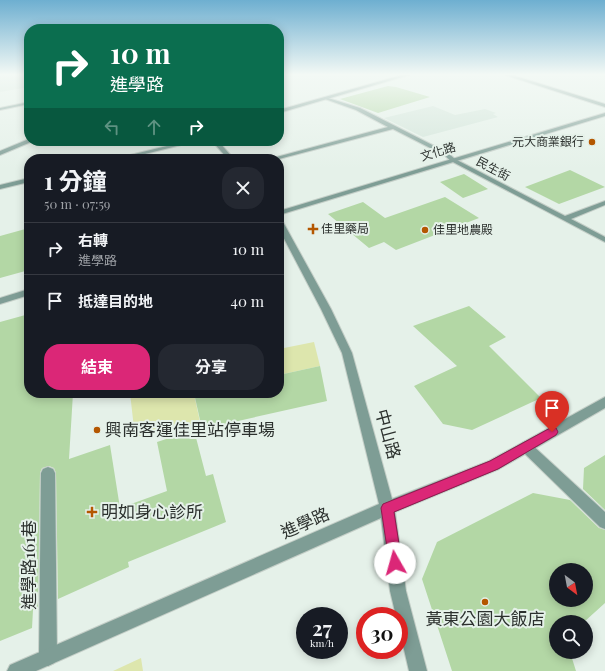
<!DOCTYPE html>
<html lang="zh-TW">
<head>
<meta charset="utf-8">
<style>
  :root { --surface:#171b24; --page:#242831; --text:#f1f3f6; --muted:#9ea1a6; --line:#363941; --accent:#db2777 }
  body { margin:0; font-family:"Playfair Display","Noto Sans TC",serif; background:var(--page); color:var(--text); height:100vh; display:flex; flex-direction:column; font-size:15px; white-space:nowrap }
  * { box-sizing:border-box; margin:0 }
  p { font-size:13px; color:var(--muted) }
  .icon { flex:none; width:22px; height:22px; fill:none; stroke:currentColor; stroke-width:2; stroke-linecap:round; stroke-linejoin:round }
  .map { position:relative; flex:1; overflow:hidden }
  .sheet { position:absolute; left:24px; top:154px; width:260px; height:244px; display:flex; flex-direction:column; background:var(--surface); border-radius:16px; box-shadow:0 2px 10px #0003 }
  .sheet>* { flex:none }
  .banner { position:absolute; left:24px; top:24px; width:260px; height:122px; border-radius:16px; box-shadow:0 2px 10px #0003; background:#0b6e4f; color:#fff; overflow:hidden }
  .needle { width:26px; rotate:148deg }
  .tools { position:absolute; left:549px; top:563px; display:grid; gap:8px }
  .tools a { display:grid; place-items:center; width:44px; height:44px; border-radius:50%; background:var(--surface); box-shadow:0 2px 10px #0003; font-size:20px }
  .speed { position:absolute; left:296px; top:607px; display:flex; gap:8px; font-size:20px; font-weight:700; text-align:center }
  .speed>* { display:grid; place-content:center; width:52px; height:52px; border-radius:50%; background:var(--surface); box-shadow:0 2px 10px #0003; line-height:1 }
  .speed small { font-size:10px; font-weight:400 }
  .speed .limit { border:6px solid #d22; background:#fff; color:#111 }
  .pin { position:absolute; display:grid; place-items:center; width:34px; height:34px; color:#fff; margin:-41px -17px; border-radius:50% 50% 50% 0; rotate:-45deg; box-shadow:0 0 4px #0007 }
  .pin .icon { rotate:45deg }
  .me { position:absolute; width:44px; margin:-22px; rotate:353deg; stroke-linejoin:round; filter:drop-shadow(0 0 3px #0008) }
  .turn { display:flex; align-items:center; gap:14px; height:84px; padding:0 20px; font-size:18px }
  .turn .icon { width:52px; height:52px; stroke-width:2.5 }
  .turn b { display:block; font-size:28px; line-height:34px }
  .lanes { display:flex; align-items:center; height:38px; padding:0 20px; background:#0003; justify-content:center; gap:20px; direction:ltr }
  .lanes .off { opacity:.35 }
  .round { display:grid; place-items:center; flex:none; width:42px; height:42px; border-radius:16px; background:var(--page) }
  .overview { display:flex; align-items:center; justify-content:space-between; height:68px; padding:0 20px }
  h1 { font-size:24px; font-weight:700; line-height:30px }
  .action { display:flex; gap:8px; margin-top:auto; padding:8px 20px }
  .action a { flex:1; height:46px; border-radius:16px; background:var(--accent); color:#fff; font-size:16px; font-weight:700; line-height:46px; text-align:center }
  .action a+a { background:var(--page); color:var(--text) }
  ul { padding:0; list-style:none }
  li { display:flex; align-items:center; gap:12px; height:52px; padding:0 20px; border-top:1px solid var(--line) }
  li div { flex:1 }
  li b { display:block; font-size:15px }
  li em { font-style:normal }
  .map>svg:first-child { display:block }
</style>
</head>
<body>
<div class="map">
<svg width="605" height="671" viewBox="0 0 605 671">
  <rect width="100%" height="100%" fill="#e5f1e9"/>
  <!-- built -->
  <path fill="#d3e5da" d="M 0,75 L 29,75 L 29,87 L 0,92 Z
    M 433,106 L 455,115 L 485,109 L 496,113 L 493,114 L 498,117 L 423,137 L 384,118 Z"/>
  <!-- green -->
  <path fill="#dde6ad" d="M 314,342 L 320,366 L 279,375 L 279,349 Z
    M 130,393 L 197,393 L 194,394 L 200,422 L 135,437 Z
    M 141,658 L 143,671 L 113,671 Z"/>
  <!-- building -->
  <path fill="#b3d7a5" fill-rule="evenodd" d="M 388,86 L 396,87 L 430,97 L 378,113 L 340,99 Z
    M 570,170 L 605,187 L 559,204 L 525,187 Z
    M 464,174 L 488,189 L 463,198 L 440,182 Z
    M 445,197 L 479,218 L 396,250 L 384,242 L 369,248 L 328,214 L 363,202 L 385,218 Z
    M 29,228 L 29,270 L 0,278 L 0,236 Z
    M 469,306 L 506,337 L 489,346 L 541,398 L 472,430 L 443,424 L 414,386 L 457,366 L 413,326 Z
    M 29,314 L 29,393 L 73,393 L 69,459 L 110,445 L 120,508 L 167,491 L 157,442 L 194,430 L 206,476 L 213,474 L 226,522 L 128,562 L 129,567 L 58,599 L 56,473 L 54,468 L 49,466 L 42,468 L 40,473 L 38,608 L 33,610 L 32,628 L 0,641 L 0,322 Z
    M 320,366 L 327,401 L 202,429 L 194,393 L 279,393 L 279,375 Z
    M 605,455 L 605,510 L 583,489 L 584,468 Z
    M 533,493 L 570,500 L 599,528 L 605,530 L 605,603 L 584,622 L 556,622 L 556,652 L 570,652 L 576,671 L 452,671 L 422,579 L 437,542 ZM 556,570 L 586,570 L 586,600 L 556,600 Z"/>
  <g fill="none" stroke-linecap="round" stroke-linejoin="round">
    <!-- service casing -->
    <g stroke="#c4cec7" stroke-width="2">
      <path id="service" d="M 325,97 L 360,108 L 448,153 L 455,159 L 565,216 L 605,201 L 605,205 L 571,219 L 605,237 L 605,242 L 451,161 L 444,155 L 393,129 L 279,159 L 269,159 L 388,127 L 356,110 L 325,99 Z
        M 29,139 L 29,141 L 32,141 L 31,142 L 0,155 L 0,151 Z
        M 526,441 L 530,443 L 605,512 L 605,529 L 600,527 L 522,451 L 520,447 L 522,443 Z
        M 48,467 L 53,469 L 55,473 L 57,657 L 54,663 L 48,666 L 42,663 L 39,657 L 41,473 L 43,469 Z"/>
    </g>
    <!-- minor casing -->
    <g stroke="#c4cec7" stroke-width="2">
      <path id="minor" d="M 402,75 L 409,75 L 279,113 L 279,110 Z
        M 505,75 L 512,75 L 605,104 L 605,107 Z
        M 29,102 L 29,104 L 0,110 L 0,108 Z
        M 605,113 L 605,116 L 279,215 L 279,211 Z
        M 187,141 L 197,141 L 125,159 L 114,159 Z
        M 212,141 L 218,141 L 234,159 L 228,159 Z
        M 29,178 L 29,182 L 0,189 L 0,185 Z
        M 279,220 L 283,222 L 331,309 L 352,353 L 392,499 L 489,461 L 605,397 L 605,408 L 499,469 L 395,512 L 406,591 L 427,671 L 409,671 L 399,628 L 399,616 L 396,616 L 390,591 L 381,518 L 36,671 L 7,671 L 10,665 L 379,504 L 342,353 L 321,309 L 279,229 Z
        M 29,289 L 29,295 L 0,304 L 0,298 Z"/>
    </g>
    <!-- service -->
    <use href="#service" fill="#7e9d95" fill-rule="evenodd"/>
    <!-- minor -->
    <use href="#minor" fill="#7e9d95" fill-rule="evenodd"/>
  </g>
  <!-- sky -->
  <linearGradient id="sky" x2="0" y2="1"><stop stop-color="#6eafd0"/><stop offset="0.44" stop-color="#f3f9f5"/><stop offset="1" stop-color="#f3f9f5" stop-opacity="0"/></linearGradient>
  <rect width="605" height="169" fill="url(#sky)"/>
  <!-- route -->
  <path fill="#db2777" stroke="#8e194d" d="M 552,427 L 556,428 L 558,432 L 556,435 L 498,469 L 394,512 L 402,563 L 400,568 L 395,570 L 390,568 L 381,508 L 383,504 L 490,461 Z"/>
  <!-- markers -->
  <g fill="#b45700" stroke="#e5f1e9" stroke-width="1.5">
    <circle cx="592" cy="142" r="4"/>
    <path d="M311 223h4v4h4v4h-4v4h-4v-4h-4v-4h4z"/>
    <circle cx="425" cy="230" r="4"/>
    <circle cx="97" cy="430" r="4"/>
    <path d="M90 506h4v4h4v4h-4v4h-4v-4h-4v-4h4z"/>
    <circle cx="485" cy="602" r="4"/>
  </g>
  <g text-anchor="middle" stroke-width="4" stroke-linejoin="round" paint-order="stroke">
    <!-- far-poi labels -->
    <g font-size="12" fill="#2c312e" stroke="#e5f1e9" text-anchor="start">
      <text x="584" y="146" text-anchor="end">元大商業銀行</text>
      <text x="321" y="233">佳里藥局</text>
      <text x="433" y="234">佳里地農殿</text>
    </g>
    <!-- far-street labels -->
    <g font-size="12" fill="#2c312e" stroke="#e5f1e9">
      <text transform="translate(438 152) rotate(-17)" y="4">文化路</text>
      <text transform="translate(493 169) rotate(28)" y="4">民生街</text>
    </g>
    <!-- near-poi labels -->
    <g font-size="17" fill="#2c312e" stroke="#e5f1e9" text-anchor="start">
      <text x="105" y="436">興南客運佳里站停車場</text>
      <text x="101" y="518">明如身心診所</text>
      <text x="485" y="625" text-anchor="middle">黃東公園大飯店</text>
    </g>
    <!-- near-street labels -->
    <g font-size="17" fill="#2c312e" stroke="#e5f1e9">
      <text transform="translate(388 434) rotate(75)" y="6">中山路</text>
      <text transform="translate(305 523) rotate(-24)" y="6">進學路</text>
      <text transform="translate(29 565) rotate(-90)" y="6">進學路161巷</text>
    </g>
  </g>
</svg>
<div class="tools">
<a><svg class="needle" viewBox="-14 -14 28 28"><path d="M0-13l5 13h-10z" fill="#e53935"/><path d="M0 13l5-13h-10z" fill="#9ea1a6"/></svg></a>
<a><svg class="icon" aria-label="search" viewBox="0 0 24 24"><circle cx="10" cy="10" r="6"/><path d="M15 15l6 6"/></svg></a>
</div>
<div class="speed"><div>27<small>km/h</small></div><div class="limit">30</div></div>
<div class="pin" style="left:552px;top:432px;background:#d93025"><svg class="icon" aria-label="arrive" viewBox="0 0 24 24"><path d="M6 21V4h12l-3 4 3 4H6"/></svg></div>
<svg class="me" style="left:395px;top:563px" viewBox="-20 -20 40 40"><circle r="19" fill="#fff"/><path d="M0-13L10 11 0 6-10 11z" fill="#db2777"/></svg>
<div class="banner">
<div class="turn"><svg class="icon" aria-label="right" viewBox="0 0 24 24"><path d="M7 20v-9h11M14 6l5 5-5 5"/></svg><div><b>10 m</b>進學路</div></div>
<div class="lanes"><svg class="icon off" aria-label="left" viewBox="0 0 24 24"><path d="M17 20v-9H6M10 6l-5 5 5 5"/></svg><svg class="icon off" aria-label="ahead" viewBox="0 0 24 24"><path d="M12 20V5M6 11l6-6 6 6"/></svg><svg class="icon" aria-label="right" viewBox="0 0 24 24"><path d="M7 20v-9h11M14 6l5 5-5 5"/></svg></div>
</div>
<section class="sheet">
<div class="overview"><div><h1>1 分鐘</h1><p>50 m · 07:59</p></div><a class="round"><svg class="icon" aria-label="close" viewBox="0 0 24 24"><path d="M6 6l12 12M18 6L6 18"/></svg></a></div>
<ul>
<li><svg class="icon" aria-label="right" viewBox="0 0 24 24"><path d="M7 20v-9h11M14 6l5 5-5 5"/></svg><div><b>右轉</b><p>進學路</p></div><em>10 m</em></li>
<li><svg class="icon" aria-label="arrive" viewBox="0 0 24 24"><path d="M6 21V4h12l-3 4 3 4H6"/></svg><div><b>抵達目的地</b></div><em>40 m</em></li>
</ul>
<div class="action"><a>結束</a><a>分享</a></div>
</section>
</div>
</body>
</html>
